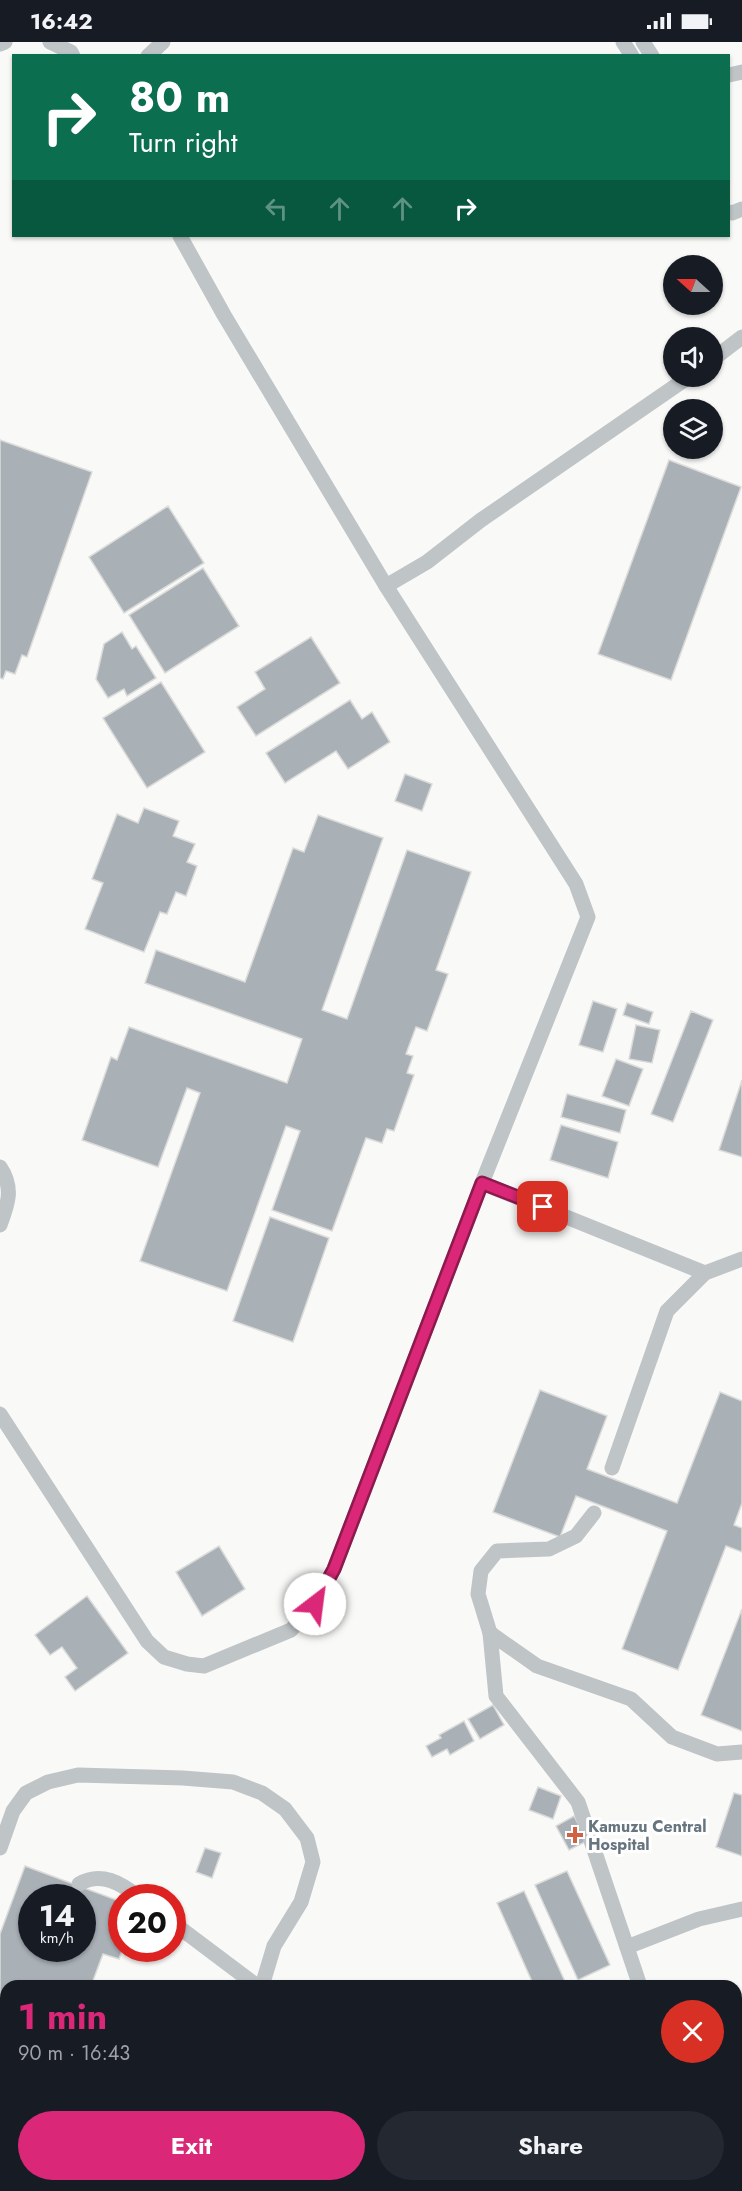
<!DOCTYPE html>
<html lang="en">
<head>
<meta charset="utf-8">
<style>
  body { margin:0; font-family:Jost,sans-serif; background:#242831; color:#f1f3f6; height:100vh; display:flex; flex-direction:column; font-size:22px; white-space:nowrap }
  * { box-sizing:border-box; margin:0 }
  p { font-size:20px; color:#9ea1a6 }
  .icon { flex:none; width:33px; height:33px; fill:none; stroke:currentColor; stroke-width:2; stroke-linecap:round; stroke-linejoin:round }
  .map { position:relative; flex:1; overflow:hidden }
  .side { position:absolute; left:0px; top:1938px; width:742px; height:212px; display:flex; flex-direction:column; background:#171b24; border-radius:18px 18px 0 0; box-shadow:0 2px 4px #0004 }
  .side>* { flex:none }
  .banner { position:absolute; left:12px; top:12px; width:718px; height:183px; border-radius:0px; box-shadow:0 2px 4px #0004; background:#0b6e4f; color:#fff; overflow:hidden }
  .needle { width:39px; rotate:291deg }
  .fabs { position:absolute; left:663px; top:213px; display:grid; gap:12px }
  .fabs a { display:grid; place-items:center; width:60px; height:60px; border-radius:50%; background:#171b24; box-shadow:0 2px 4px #0004; font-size:30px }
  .speed { position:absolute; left:18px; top:1842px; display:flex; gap:12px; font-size:30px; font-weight:700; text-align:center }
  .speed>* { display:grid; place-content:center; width:78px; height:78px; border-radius:50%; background:#171b24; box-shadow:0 2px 4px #0004; line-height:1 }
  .speed small { font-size:15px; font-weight:400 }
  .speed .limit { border:9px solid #d22; background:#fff; color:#111 }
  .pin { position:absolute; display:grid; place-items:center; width:51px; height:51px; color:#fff; margin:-26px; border-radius:12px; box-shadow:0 3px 9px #0006 }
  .me { position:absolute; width:66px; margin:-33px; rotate:30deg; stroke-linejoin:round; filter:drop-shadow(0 0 4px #0008) }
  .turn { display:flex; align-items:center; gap:21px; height:126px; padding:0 18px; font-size:27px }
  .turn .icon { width:78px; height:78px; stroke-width:2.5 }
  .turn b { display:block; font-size:42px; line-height:51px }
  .lanes { display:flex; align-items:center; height:57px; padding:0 18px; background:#0003; justify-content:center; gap:30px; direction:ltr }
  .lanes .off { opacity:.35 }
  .round { display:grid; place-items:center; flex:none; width:63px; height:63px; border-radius:32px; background:#242831 }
  .overview { display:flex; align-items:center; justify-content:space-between; height:102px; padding:0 18px }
  h1 { font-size:36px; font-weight:700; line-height:45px; color:#db2777 }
  .cta { display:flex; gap:12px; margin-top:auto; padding:12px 18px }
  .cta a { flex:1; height:69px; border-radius:36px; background:#db2777; color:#fff; font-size:24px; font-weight:700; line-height:69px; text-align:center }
  .cta a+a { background:#242831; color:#f1f3f6 }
  .status { display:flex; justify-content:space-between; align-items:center; height:42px; padding:0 30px; background:#171b24; direction:ltr }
  .status svg { height:16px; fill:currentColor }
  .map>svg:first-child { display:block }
</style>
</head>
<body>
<div class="status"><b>16:42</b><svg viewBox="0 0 49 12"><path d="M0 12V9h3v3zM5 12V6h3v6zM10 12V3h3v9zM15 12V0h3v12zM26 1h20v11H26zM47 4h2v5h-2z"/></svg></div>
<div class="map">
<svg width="742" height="2149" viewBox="0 0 742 2149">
  <rect width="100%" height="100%" fill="#f9f9f8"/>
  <!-- building -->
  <g fill="#a9b0b6" stroke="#dbdbda" stroke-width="1.5" fill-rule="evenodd">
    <polygon points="0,398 92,430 27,615 22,613 15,632 6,629 3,637 0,636"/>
    <polygon points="669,418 741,445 671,638 598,612"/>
    <polygon points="168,464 204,521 124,571 89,515"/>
    <polygon points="203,526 239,584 165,631 129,573"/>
    <polygon points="122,590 132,607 136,604 156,636 127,654 124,647 108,656 96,637 104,602"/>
    <polygon points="311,595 340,641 256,694 237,665 265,647 255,630"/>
    <polygon points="161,640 205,710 147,746 103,676"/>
    <polygon points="350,658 362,677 372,670 390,700 348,727 336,709 285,741 266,711"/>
    <polygon points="405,732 432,742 422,769 395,759"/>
    <polygon points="144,766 179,779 173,794 195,802 187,820 197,824 186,854 176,850 167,872 160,870 144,910 85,887 103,841 92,837 117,772 138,781"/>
    <polygon points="318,773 383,796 322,968 347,977 407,808 471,830 436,928 448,932 427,989 416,985 406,1012 413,1014 407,1031 414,1033 394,1089 387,1087 382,1101 366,1096 332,1189 272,1168 300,1089 286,1084 227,1249 140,1219 200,1051 187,1046 158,1125 82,1098 111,1015 117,1018 129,985 287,1041 302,997 145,941 156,908 245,940 293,806 304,810"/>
    <polygon points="593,959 617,967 603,1010 579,1003"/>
    <polygon points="627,961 653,970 649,982 623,973"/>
    <polygon points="691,969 713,978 673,1080 651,1072"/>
    <polygon points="636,983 660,988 652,1021 629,1017"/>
    <polygon points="616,1017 643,1027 629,1064 602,1054"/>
    <polygon points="742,1038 742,1115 719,1108"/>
    <polygon points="567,1052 626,1068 620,1091 561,1075"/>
    <polygon points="561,1083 618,1100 608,1136 550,1118"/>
    <polygon points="270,1175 329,1196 293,1300 233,1279"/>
    <polygon points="540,1348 607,1374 587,1427 677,1461 720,1350 742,1359 742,1461 734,1483 742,1486 742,1510 726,1504 678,1628 622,1607 667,1489 576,1454 560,1495 493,1470"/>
    <polygon points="219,1504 245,1547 202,1574 176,1530"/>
    <polygon points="87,1554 128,1611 75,1649 65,1635 77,1626 62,1605 50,1613 35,1593"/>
    <polygon points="742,1567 742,1689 701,1673"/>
    <polygon points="493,1663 504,1683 480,1697 468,1677"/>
    <polygon points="464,1679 474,1699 450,1713 447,1707 432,1715 426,1704 441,1696 439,1693"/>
    <polygon points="538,1745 561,1754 553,1777 529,1768"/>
    <polygon points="734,1751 742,1753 742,1814 716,1805"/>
    <polygon points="574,1774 587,1799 569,1808 556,1784"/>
    <polygon points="205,1806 221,1811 212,1836 196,1830"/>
    <path d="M 25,1824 L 122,1860 L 123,1906 L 119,1917 L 103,1912 L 91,1944 L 6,1944 L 6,2144 L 16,2144 L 14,2149 L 0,2149 L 0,1892 ZM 32,1856 L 82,1856 L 82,1906 L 32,1906 Z"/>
    <polygon points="567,1829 610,1923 578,1938 535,1843"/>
    <polygon points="524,1849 567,1944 534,1944 497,1861"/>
    <polygon points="740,1970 742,1971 742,2032 736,2047 736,1980"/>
    <polygon points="96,2144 140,2144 138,2149 94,2149"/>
  </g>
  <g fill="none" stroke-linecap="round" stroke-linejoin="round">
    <!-- lane -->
    <g stroke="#bfc4c7" stroke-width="15">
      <polyline points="50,0 71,10 73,14"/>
      <polyline points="623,0 632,14"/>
      <polyline points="643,0 652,14"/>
      <polyline points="0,2 5,0"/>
      <polyline points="148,14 163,0"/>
      <polyline points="729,33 742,30"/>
      <polyline points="729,170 732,171 742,167"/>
      <polyline points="180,194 224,273 386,544 427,520 481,478 690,334"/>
      <polyline points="712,318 742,295"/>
      <path d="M 0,1125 C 14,1146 8,1162 0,1183"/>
      <polyline points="482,1141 705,1231"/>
      <polyline points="0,1372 147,1599 164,1615 187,1622 204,1624 291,1588 315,1562 334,1527 482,1141 588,875 576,842 386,544"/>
      <polyline points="612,1426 667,1269 705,1231 742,1217"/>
      <polyline points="594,1471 576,1494 549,1507 497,1509 481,1529 478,1552 490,1591 496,1654 578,1760 640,1944"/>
      <polyline points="490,1591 537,1624 631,1657 672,1695 717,1712 742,1710"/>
      <polyline points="0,1806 13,1769 26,1751 48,1740 78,1733 183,1736 233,1740 262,1751 285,1767 307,1796 313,1820 301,1860 274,1904 262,1944"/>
      <path d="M 79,1842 C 101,1829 121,1841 140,1856"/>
      <polyline points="172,1880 257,1944"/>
      <polyline points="627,1905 699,1877 742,1867"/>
      <polyline points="742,2087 740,2100 742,2108"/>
      <polyline points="631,2149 632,2144"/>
    </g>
    <!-- street -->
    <polyline stroke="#bfc4c7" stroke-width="30" points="212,2149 214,2144"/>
  </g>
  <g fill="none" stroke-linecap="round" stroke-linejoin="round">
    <defs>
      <polyline id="route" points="315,1562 334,1527 482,1141 543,1165"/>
    </defs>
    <!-- route casing -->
    <use href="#route" stroke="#8e194d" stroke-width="15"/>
    <!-- route -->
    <use href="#route" stroke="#db2777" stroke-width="10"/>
  </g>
  <!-- markers -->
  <path fill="#d06142" stroke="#fff" stroke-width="2" d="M572 1784h6v6h6v6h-6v6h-6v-6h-6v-6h6z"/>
  <g text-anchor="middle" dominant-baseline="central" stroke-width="6" stroke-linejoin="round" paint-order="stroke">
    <!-- poi labels -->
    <g font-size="16" font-weight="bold" fill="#67757f" stroke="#fff" text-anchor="start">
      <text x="588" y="1784">Kamuzu Central<tspan x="588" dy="18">Hospital</tspan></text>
    </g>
  </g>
</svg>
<div class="fabs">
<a><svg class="needle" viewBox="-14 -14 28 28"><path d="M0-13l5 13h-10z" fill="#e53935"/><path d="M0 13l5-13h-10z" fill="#9ea1a6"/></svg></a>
<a><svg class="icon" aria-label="sound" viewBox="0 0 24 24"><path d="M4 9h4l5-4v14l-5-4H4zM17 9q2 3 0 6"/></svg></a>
<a><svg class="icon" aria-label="layers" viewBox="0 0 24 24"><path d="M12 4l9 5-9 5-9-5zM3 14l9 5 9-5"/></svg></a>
</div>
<div class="speed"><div>14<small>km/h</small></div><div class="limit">20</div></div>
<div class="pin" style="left:543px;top:1165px;background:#d93025"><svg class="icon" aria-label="arrive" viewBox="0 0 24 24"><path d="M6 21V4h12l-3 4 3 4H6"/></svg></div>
<svg class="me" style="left:315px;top:1562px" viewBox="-20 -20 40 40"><circle r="19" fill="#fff"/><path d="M0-13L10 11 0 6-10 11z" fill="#db2777"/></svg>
<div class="banner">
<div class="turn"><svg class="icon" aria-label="right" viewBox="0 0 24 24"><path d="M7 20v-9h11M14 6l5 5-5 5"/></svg><div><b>80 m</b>Turn right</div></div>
<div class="lanes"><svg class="icon off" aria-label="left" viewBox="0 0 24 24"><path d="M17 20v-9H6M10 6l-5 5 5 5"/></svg><svg class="icon off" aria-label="ahead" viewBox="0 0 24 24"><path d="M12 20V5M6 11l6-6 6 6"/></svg><svg class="icon off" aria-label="ahead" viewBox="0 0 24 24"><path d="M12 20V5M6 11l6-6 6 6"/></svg><svg class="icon" aria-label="right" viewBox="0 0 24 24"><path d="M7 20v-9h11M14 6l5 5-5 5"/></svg></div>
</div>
<section class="side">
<div class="overview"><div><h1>1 min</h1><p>90 m · 16:43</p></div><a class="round" style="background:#d93025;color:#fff"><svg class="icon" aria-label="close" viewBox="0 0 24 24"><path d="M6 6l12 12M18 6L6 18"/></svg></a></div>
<div class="cta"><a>Exit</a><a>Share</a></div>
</section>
</div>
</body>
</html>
